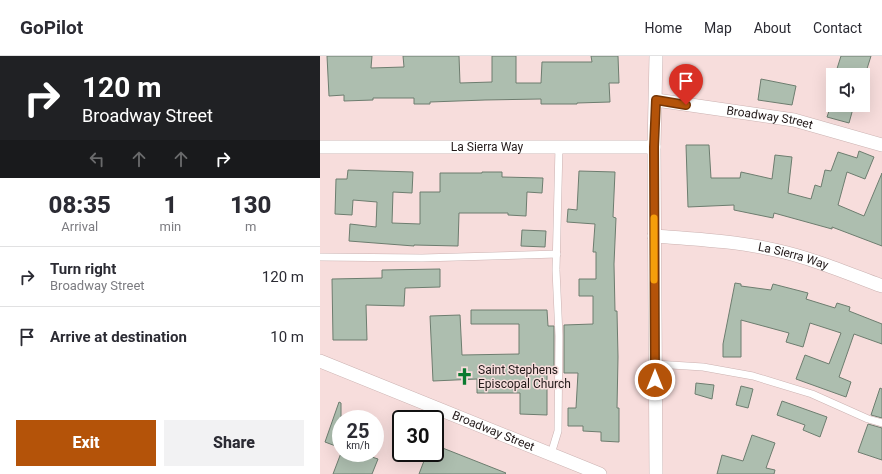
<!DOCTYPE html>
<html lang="en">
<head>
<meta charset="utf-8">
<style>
  body { margin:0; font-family:Roboto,sans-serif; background:#f2f2f3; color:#2b2b33; height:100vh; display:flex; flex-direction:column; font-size:15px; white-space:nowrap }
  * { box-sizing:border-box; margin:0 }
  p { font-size:13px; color:#7c7c81 }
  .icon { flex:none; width:22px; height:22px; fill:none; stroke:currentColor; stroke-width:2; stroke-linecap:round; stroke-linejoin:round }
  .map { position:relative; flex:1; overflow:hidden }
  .sheet { display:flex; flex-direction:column; background:#fff; width:320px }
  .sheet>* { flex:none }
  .guide { background:#202124; color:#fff; overflow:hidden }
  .controls { position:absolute; left:506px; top:12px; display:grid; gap:8px }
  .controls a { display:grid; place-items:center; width:44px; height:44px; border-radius:0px; background:#fff; box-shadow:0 4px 16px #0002; font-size:20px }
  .speed { position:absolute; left:12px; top:354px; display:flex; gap:8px; font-size:20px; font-weight:700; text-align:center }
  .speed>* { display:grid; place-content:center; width:52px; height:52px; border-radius:50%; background:#fff; box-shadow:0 4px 16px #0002; line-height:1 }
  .speed small { font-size:10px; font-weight:400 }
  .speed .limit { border:2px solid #111; border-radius:6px; background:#fff; color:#111 }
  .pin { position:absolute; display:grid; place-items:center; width:34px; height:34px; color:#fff; margin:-41px -17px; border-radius:50% 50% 50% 0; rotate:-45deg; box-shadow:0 0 4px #0007 }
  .pin .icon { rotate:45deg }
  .me { position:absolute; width:44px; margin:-22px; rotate:0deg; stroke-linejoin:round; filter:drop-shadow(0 0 3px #0008) }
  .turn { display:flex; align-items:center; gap:14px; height:84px; padding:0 16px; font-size:18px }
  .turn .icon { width:52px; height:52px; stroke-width:2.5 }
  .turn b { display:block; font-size:28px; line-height:34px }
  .lanes { display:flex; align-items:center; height:38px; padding:0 16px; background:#0003; justify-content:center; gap:20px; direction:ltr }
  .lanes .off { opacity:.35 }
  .eta { display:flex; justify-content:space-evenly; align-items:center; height:68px; text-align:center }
  .eta b { font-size:24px; font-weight:800; line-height:28px }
  .primary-button { display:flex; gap:8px; margin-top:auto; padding:8px 16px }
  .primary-button a { flex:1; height:46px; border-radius:0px; background:#b45309; color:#fff; font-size:16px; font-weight:800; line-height:46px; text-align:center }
  .primary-button a+a { background:#f2f2f3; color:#2b2b33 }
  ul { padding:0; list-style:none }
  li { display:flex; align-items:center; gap:12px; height:60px; padding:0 16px; border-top:1px solid #e1e1e2 }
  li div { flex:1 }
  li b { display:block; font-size:15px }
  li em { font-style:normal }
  header { display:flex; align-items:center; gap:24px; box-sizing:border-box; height:56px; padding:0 20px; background:#fff; border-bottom:1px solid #e1e1e2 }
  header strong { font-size:19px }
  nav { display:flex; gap:22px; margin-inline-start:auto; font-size:14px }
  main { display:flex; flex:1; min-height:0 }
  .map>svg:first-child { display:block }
</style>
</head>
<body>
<header>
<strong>GoPilot</strong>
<nav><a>Home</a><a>Map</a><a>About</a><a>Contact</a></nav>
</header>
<main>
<section class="sheet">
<div class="guide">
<div class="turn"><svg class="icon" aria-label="right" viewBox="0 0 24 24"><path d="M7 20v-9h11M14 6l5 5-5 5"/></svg><div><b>120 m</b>Broadway Street</div></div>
<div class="lanes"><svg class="icon off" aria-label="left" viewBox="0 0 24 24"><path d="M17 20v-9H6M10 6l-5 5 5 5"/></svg><svg class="icon off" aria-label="ahead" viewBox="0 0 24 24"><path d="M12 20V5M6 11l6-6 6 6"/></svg><svg class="icon off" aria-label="ahead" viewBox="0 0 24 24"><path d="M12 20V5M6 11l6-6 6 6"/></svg><svg class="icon" aria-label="right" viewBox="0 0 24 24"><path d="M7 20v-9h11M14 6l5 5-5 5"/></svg></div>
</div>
<div class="eta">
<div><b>08:35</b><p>Arrival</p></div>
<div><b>1</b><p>min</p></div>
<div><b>130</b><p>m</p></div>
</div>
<ul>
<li><svg class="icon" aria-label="right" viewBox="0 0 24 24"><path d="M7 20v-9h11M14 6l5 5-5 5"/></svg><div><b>Turn right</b><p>Broadway Street</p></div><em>120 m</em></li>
<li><svg class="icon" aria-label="arrive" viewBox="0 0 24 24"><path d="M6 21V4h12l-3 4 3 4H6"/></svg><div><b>Arrive at destination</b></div><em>10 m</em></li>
</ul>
<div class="primary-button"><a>Exit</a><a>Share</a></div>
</section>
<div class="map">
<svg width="562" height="418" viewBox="0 0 562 418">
  <rect width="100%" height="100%" fill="#f7dddc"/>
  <!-- building -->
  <g fill="#adbeaf" stroke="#6d7d6f">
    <polygon points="7,0 52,0 51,12 84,11 83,0 139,0 140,27 172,26 172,0 196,0 196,27 221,27 222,6 272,6 271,0 298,0 299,27 289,27 290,46 257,47 257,48 221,48 221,43 165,44 110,46 110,48 94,48 94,42 53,42 53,44 24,45 24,39 9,40"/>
    <polygon points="521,0 551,0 545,19 515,19"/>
    <polygon points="441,23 476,30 472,49 438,44"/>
    <polygon points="511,49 534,49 529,67 507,61"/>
    <polygon points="366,89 389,89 391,122 420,122 421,116 452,123 455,99 472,101 468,137 491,143 495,129 501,131 505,114 511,115 518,96 537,102 539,95 554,101 545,123 527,116 518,149 544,160 562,117 562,190 512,171 512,173 454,157 453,162 414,154 414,149 368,151"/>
    <polygon points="28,114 93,116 92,137 73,136 72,167 100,168 100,136 120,136 120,117 162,117 162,116 182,116 182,121 223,122 222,137 207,136 206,160 188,159 188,157 139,157 138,190 94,189 94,190 29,185 30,168 56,171 57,146 33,144 32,159 15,158 16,123 27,123"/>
    <polygon points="259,115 295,116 293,161 296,162 294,208 295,255 297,255 298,301 297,352 299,352 299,386 281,385 281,376 263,375 263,370 248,370 248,352 256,352 258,317 244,317 244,269 273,268 273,240 259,240 259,223 276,223 276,196 273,196 275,168 247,166 248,153 257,154"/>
    <polygon points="202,174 226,175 225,191 201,190"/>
    <polygon points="120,213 120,231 85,232 84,250 46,249 47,284 13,284 12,223 62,222 62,214"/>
    <polygon points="415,227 421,228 421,230 451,234 453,228 488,237 486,243 515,252 517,247 530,251 529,255 562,268 562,288 534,278 519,321 531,326 526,341 476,323 485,299 509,308 521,277 490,267 483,291 466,286 469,277 421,264 421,301 403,301 403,288"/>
    <polygon points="151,254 227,254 228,270 234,270 234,316 227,316 227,359 200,358 200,337 157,337 157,323 113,325 110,260 140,259 142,299 199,298 199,268 151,268"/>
    <polygon points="376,327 394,329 392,343 375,338"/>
    <polygon points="421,330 433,333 428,352 416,349"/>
    <polygon points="560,332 562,333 562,362 551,359"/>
    <polygon points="462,345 507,361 500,381 483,374 485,369 457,359"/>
    <polygon points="19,346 21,347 21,392 5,386"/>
    <polygon points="548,368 562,372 562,404 538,396"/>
    <polygon points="432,379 455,387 446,412 455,414 454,418 397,418 402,399 423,405"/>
    <polygon points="115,389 186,417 185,418 99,418 107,397 115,397"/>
    <polygon points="21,397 50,397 49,400 58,403 52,418 13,418"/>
  </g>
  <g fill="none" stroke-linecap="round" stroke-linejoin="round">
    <defs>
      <g id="lane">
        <polyline points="0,201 102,202 237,198"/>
        <polyline points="335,308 383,311 433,320 492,338 548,363 562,367"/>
        <polyline points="231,398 238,375 239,280 236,214 239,91"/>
      </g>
      <g id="street">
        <path id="s1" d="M 336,44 L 474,64 L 562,89"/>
        <path id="s2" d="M 0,91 L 334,91"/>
        <path id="s3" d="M 334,180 C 374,183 416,185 455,194 C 492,202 527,217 562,230"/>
        <path id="s4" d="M 0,305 L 280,418"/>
        <polyline points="336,418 334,91 336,0"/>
      </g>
    </defs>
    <!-- lane casing -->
    <use href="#lane" stroke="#cbb2b1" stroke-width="8"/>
    <!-- street casing -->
    <use href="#street" stroke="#cbb2b1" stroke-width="14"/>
    <!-- lane -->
    <use href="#lane" stroke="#fff" stroke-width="7"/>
    <!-- street -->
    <use href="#street" stroke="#fff" stroke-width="13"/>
  </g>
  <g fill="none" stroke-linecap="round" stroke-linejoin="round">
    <defs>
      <polyline id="route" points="335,324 334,91 336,44 366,49"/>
    </defs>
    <!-- route casing -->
    <use href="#route" stroke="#753606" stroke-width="10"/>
    <!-- route -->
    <use href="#route" stroke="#b45309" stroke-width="7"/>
    <!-- slow -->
    <polyline stroke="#f59e0b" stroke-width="7" points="334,162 334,224"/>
  </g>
  <!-- icons -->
  <defs>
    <symbol id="church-bare" viewBox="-9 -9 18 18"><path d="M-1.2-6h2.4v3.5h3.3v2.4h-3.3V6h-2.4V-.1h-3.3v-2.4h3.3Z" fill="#0b7a2f" stroke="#f7dddc" stroke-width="2.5" paint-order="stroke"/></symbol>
  </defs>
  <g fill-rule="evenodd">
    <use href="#church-bare" x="132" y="308" width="25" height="25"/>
  </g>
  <g text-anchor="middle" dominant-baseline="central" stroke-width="3" stroke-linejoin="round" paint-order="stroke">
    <!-- street labels -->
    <g font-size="12" fill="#221919" stroke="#f7dddc">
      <text stroke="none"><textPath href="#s1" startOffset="115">Broadway Street</textPath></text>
      <text stroke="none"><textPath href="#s2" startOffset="167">La Sierra Way</textPath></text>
      <text stroke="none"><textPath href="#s3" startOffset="141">La Sierra Way</textPath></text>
      <text stroke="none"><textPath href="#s4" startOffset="187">Broadway Street</textPath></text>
    </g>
    <!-- poi labels -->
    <g font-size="12" fill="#221919" stroke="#f7dddc" text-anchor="start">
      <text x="158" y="314">Saint Stephens<tspan x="158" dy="14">Episcopal Church</tspan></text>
    </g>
  </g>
</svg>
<div class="controls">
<a><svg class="icon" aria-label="sound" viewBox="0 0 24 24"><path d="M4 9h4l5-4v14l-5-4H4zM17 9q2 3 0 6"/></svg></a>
</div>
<div class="speed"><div>25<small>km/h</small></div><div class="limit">30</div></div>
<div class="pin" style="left:366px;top:49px;background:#d93025"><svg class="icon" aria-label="arrive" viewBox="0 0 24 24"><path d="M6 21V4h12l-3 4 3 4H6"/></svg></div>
<svg class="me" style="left:335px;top:324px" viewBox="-20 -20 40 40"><circle r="17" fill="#b45309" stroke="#fff" stroke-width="3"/><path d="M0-11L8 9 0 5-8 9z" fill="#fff"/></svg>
</div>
</main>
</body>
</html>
